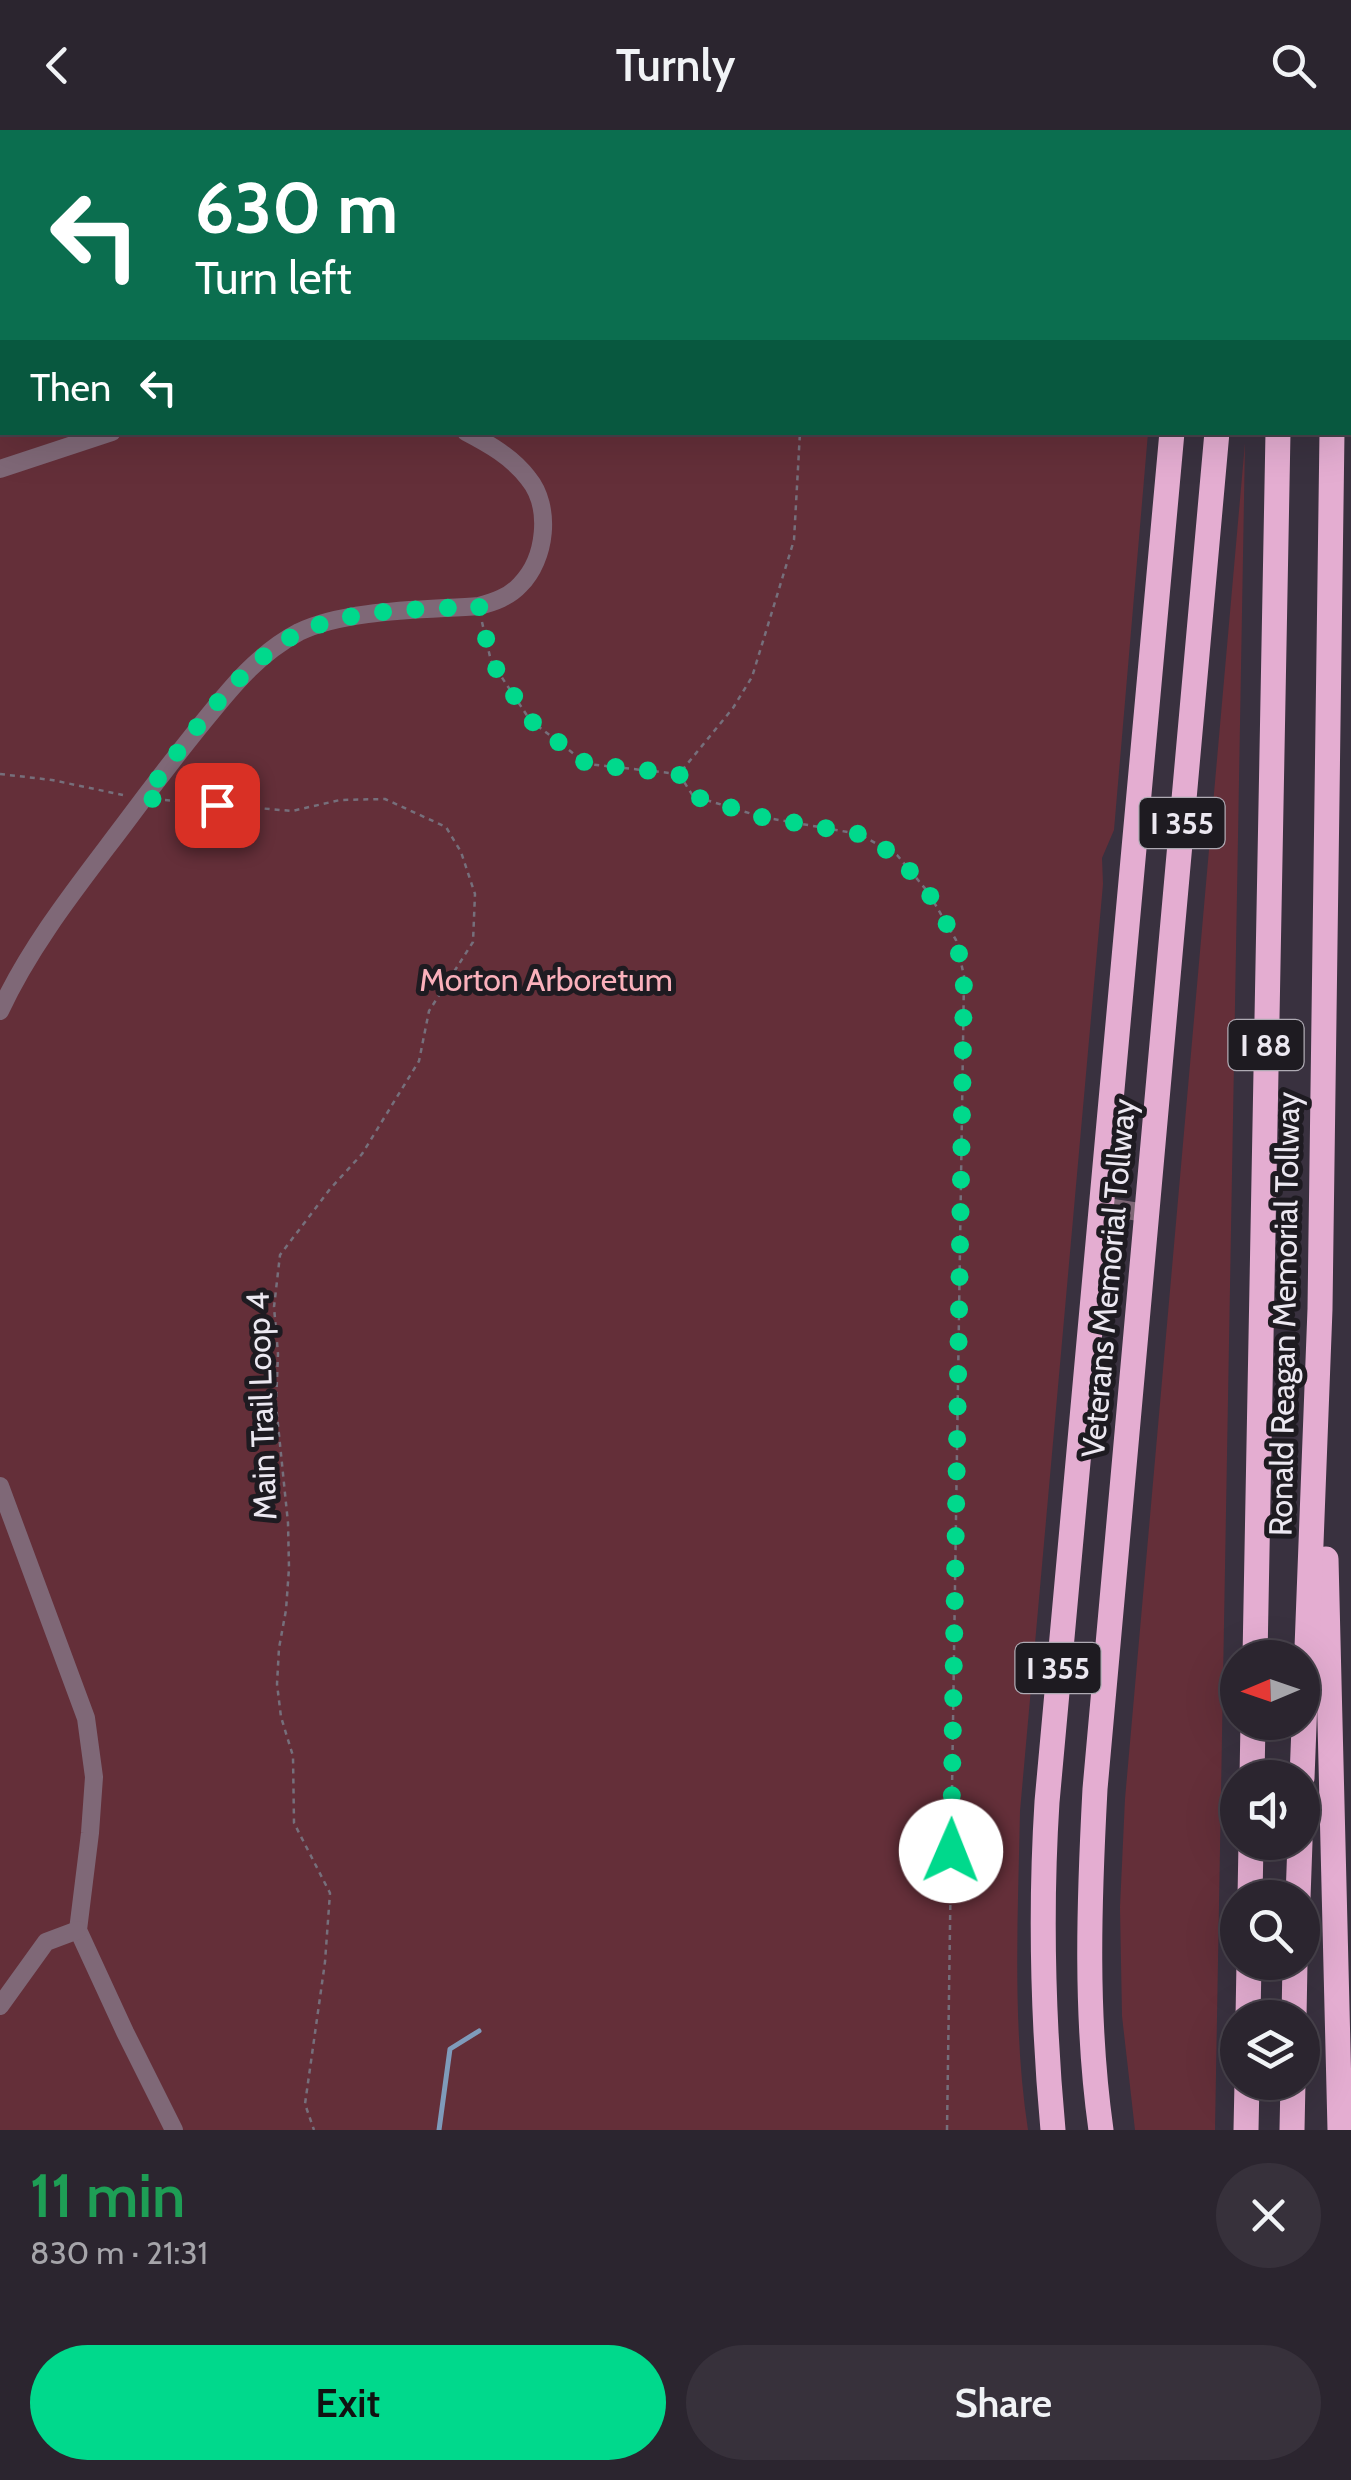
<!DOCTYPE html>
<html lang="en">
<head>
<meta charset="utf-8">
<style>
  body { margin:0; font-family:Cabin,sans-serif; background:#37313b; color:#f1f3f6; height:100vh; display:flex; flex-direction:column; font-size:38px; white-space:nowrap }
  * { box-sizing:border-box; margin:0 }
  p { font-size:32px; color:#a6a5aa }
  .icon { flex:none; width:55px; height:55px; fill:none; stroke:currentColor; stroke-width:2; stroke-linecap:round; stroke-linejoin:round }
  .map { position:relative; height:2000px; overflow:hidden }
  .details { display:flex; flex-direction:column; background:#2b252f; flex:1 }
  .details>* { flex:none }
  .hud { position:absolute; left:0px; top:0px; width:1352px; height:305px; box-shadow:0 10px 40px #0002,0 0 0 2px #47424b; background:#0b6e4f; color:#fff; overflow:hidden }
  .needle { width:65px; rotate:268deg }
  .buttons { position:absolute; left:1220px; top:1510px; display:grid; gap:20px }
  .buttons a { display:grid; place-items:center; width:100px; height:100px; border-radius:50%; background:#2b252f; box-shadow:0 10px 40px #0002,0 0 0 2px #47424b; font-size:50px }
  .pin { position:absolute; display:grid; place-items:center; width:85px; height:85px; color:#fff; margin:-42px; border-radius:20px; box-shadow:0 5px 15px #0006 }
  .me { position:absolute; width:110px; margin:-55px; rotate:1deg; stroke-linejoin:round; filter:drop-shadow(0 0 8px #0008) }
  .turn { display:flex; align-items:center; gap:35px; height:210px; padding:0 30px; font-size:45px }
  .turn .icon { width:130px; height:130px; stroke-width:2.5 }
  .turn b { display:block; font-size:70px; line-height:85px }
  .then { display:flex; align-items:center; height:95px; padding:0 30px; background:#0003; gap:20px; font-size:38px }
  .round { display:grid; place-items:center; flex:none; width:105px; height:105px; border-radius:52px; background:#37313b }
  .summary { display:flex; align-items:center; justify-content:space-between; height:170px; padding:0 30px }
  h1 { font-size:60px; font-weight:600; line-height:75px; color:#1e9e55 }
  .action { display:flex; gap:20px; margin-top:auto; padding:20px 30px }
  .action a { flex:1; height:115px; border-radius:60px; background:#00d98c; color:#111; font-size:40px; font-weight:600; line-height:115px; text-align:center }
  .action a+a { background:#37313b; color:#f1f3f6 }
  header { display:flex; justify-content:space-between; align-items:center; height:130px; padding:0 30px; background:#2b252f; font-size:45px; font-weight:600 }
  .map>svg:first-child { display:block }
</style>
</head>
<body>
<header><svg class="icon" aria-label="back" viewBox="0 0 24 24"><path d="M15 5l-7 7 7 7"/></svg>Turnly<svg class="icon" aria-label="search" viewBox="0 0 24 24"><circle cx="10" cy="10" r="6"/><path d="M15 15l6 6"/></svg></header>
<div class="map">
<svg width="1351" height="2000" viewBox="0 0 1351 2000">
  <rect width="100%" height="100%" fill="#39313f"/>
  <!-- green -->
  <g fill="#642f39">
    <polygon points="878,0 1142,0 1143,2 878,2"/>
    <path d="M 2,96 L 2,302 L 1148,303 L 1114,700 L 1102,728 L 1103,754 L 1020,1681 C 1018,1787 1012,1895 1028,2000 L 0,2000 L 0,97 Z"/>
    <polygon points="1245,313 1215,2000 1135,2000 1122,1886 1120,1777 1125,1669"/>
  </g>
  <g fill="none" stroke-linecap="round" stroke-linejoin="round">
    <!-- stream -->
    <polyline stroke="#7f9bbb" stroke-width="5" points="439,2000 450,1919 479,1901"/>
    <!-- path -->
    <g stroke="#766f7b" stroke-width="2.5" stroke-dasharray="5 5" stroke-linecap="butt">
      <polyline points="874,0 874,2"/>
      <polyline points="482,492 491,531 530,590 587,634 679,644 733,578 752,547 794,410 800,302"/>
      <polyline points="0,644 52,650 123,665"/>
      <polyline points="679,644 693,666 762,687 859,704 897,725 928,762 956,810 964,846 947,2000"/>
      <polyline points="165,670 292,681 340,670 385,669 446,697 461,722 475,764 473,812 429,881 419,931 362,1024 330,1059 280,1125 274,1177 278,1224 276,1275 288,1393 289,1438 286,1480 279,1518 277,1554 281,1587 293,1626 294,1693 330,1763 325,1832 305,1974 314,2000"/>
    </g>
    <!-- minor -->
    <g stroke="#7f6877" stroke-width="18">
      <polyline points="0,339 112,302"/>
      <path d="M 0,881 C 32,812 81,752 126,692 C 149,661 172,631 196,601 C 226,564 255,525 299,502 C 346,479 426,480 479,476 C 494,472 509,467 520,455 C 546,429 552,377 528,348 C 512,327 489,314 466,302"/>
      <polyline points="1100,1076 1146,1083"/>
      <polyline points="0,1356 86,1588 94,1647 90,1703 78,1800 125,1902 174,2000"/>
      <polyline points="0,1876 46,1812 78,1800"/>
    </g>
    <!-- highway -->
    <g stroke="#e4add1" stroke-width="25">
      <polyline points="1172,0 1172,2"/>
      <polyline points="1223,0 1223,2"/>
      <polyline points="1269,0 1269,2"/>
      <polyline points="1321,0 1321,2"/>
      <polyline points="1326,1429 1340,2000"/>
      <polyline points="1255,1528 1278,302"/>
      <polyline points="1252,1648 1253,1592"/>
      <polyline points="1302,1648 1320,1179 1332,302"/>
      <polyline points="1250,1768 1251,1712"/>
      <polyline points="1298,1768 1300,1712"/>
      <polyline points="1248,1888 1249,1832"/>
      <polyline points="1294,1888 1295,1832"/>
      <path d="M 1053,2000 C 1043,1891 1040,1782 1047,1672 L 1172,302"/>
      <path d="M 1101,2000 C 1085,1887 1089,1772 1095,1659 L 1217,302"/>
      <polyline points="1246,2000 1247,1952"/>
      <polyline points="1292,2000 1293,1952"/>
    </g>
  </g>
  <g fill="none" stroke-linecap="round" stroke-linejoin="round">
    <!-- route -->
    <path stroke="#00d98c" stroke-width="18" stroke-dasharray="0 32.4" d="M 217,675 L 144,668 C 183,615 247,521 310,498 C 362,478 424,480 479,476 L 491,531 L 530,590 L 587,634 L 679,644 L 693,666 L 762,687 L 859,704 L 897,726 L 928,762 L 956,810 L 964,846 L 951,1721"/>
  </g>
  <g text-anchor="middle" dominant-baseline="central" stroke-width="10" stroke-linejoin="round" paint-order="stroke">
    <!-- shield labels -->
    <g fill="#1e1b21" stroke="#aeaab3" stroke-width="2.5">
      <rect x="1139.5" y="668" width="85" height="50" rx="8"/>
      <rect x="1228.5" y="890" width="75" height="50" rx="8"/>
      <rect x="1015.5" y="1513" width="85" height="50" rx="8"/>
    </g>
    <g font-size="30" font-weight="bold" fill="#ece8f1">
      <text x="1182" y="693">I 355</text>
      <text x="1266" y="915">I 88</text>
      <text x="1058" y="1538">I 355</text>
    </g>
    <!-- park labels -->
    <g font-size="32" fill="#fab0bb" stroke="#1e1b21">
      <text x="546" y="849">Morton Arboretum</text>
    </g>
    <!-- street labels -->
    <g font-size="32" fill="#ece8f1" stroke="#1e1b21">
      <text transform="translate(1108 1148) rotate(-85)">Veterans Memorial Tollway</text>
      <text transform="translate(1284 1184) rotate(-89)">Ronald Reagan Memorial Tollway</text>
      <text transform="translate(261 1276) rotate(-92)">Main Trail Loop 4</text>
    </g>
  </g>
</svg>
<div class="buttons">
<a><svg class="needle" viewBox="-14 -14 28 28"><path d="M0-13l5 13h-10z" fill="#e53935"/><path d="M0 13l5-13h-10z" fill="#a6a5aa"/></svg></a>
<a><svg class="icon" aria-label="sound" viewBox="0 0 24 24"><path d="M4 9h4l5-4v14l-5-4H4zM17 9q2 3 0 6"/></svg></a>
<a><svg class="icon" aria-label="search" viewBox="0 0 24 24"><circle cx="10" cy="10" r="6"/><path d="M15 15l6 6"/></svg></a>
<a><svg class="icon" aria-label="layers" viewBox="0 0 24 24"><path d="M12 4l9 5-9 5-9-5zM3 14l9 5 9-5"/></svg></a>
</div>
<div class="pin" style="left:217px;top:675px;background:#d93025"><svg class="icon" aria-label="arrive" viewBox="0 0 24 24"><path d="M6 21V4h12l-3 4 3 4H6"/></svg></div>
<svg class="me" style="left:951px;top:1721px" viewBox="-20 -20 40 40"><circle r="19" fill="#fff"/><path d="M0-13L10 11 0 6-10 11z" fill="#00d98c"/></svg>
<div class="hud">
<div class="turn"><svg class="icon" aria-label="left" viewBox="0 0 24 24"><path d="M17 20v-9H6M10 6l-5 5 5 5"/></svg><div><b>630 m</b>Turn left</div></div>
<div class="then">Then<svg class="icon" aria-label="left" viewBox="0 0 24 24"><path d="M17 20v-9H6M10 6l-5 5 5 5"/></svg></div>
</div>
</div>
<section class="details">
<div class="summary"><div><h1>11 min</h1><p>830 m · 21:31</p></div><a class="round"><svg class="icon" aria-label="close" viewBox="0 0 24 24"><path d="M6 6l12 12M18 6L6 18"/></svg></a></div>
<div class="action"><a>Exit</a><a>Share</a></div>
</section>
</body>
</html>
